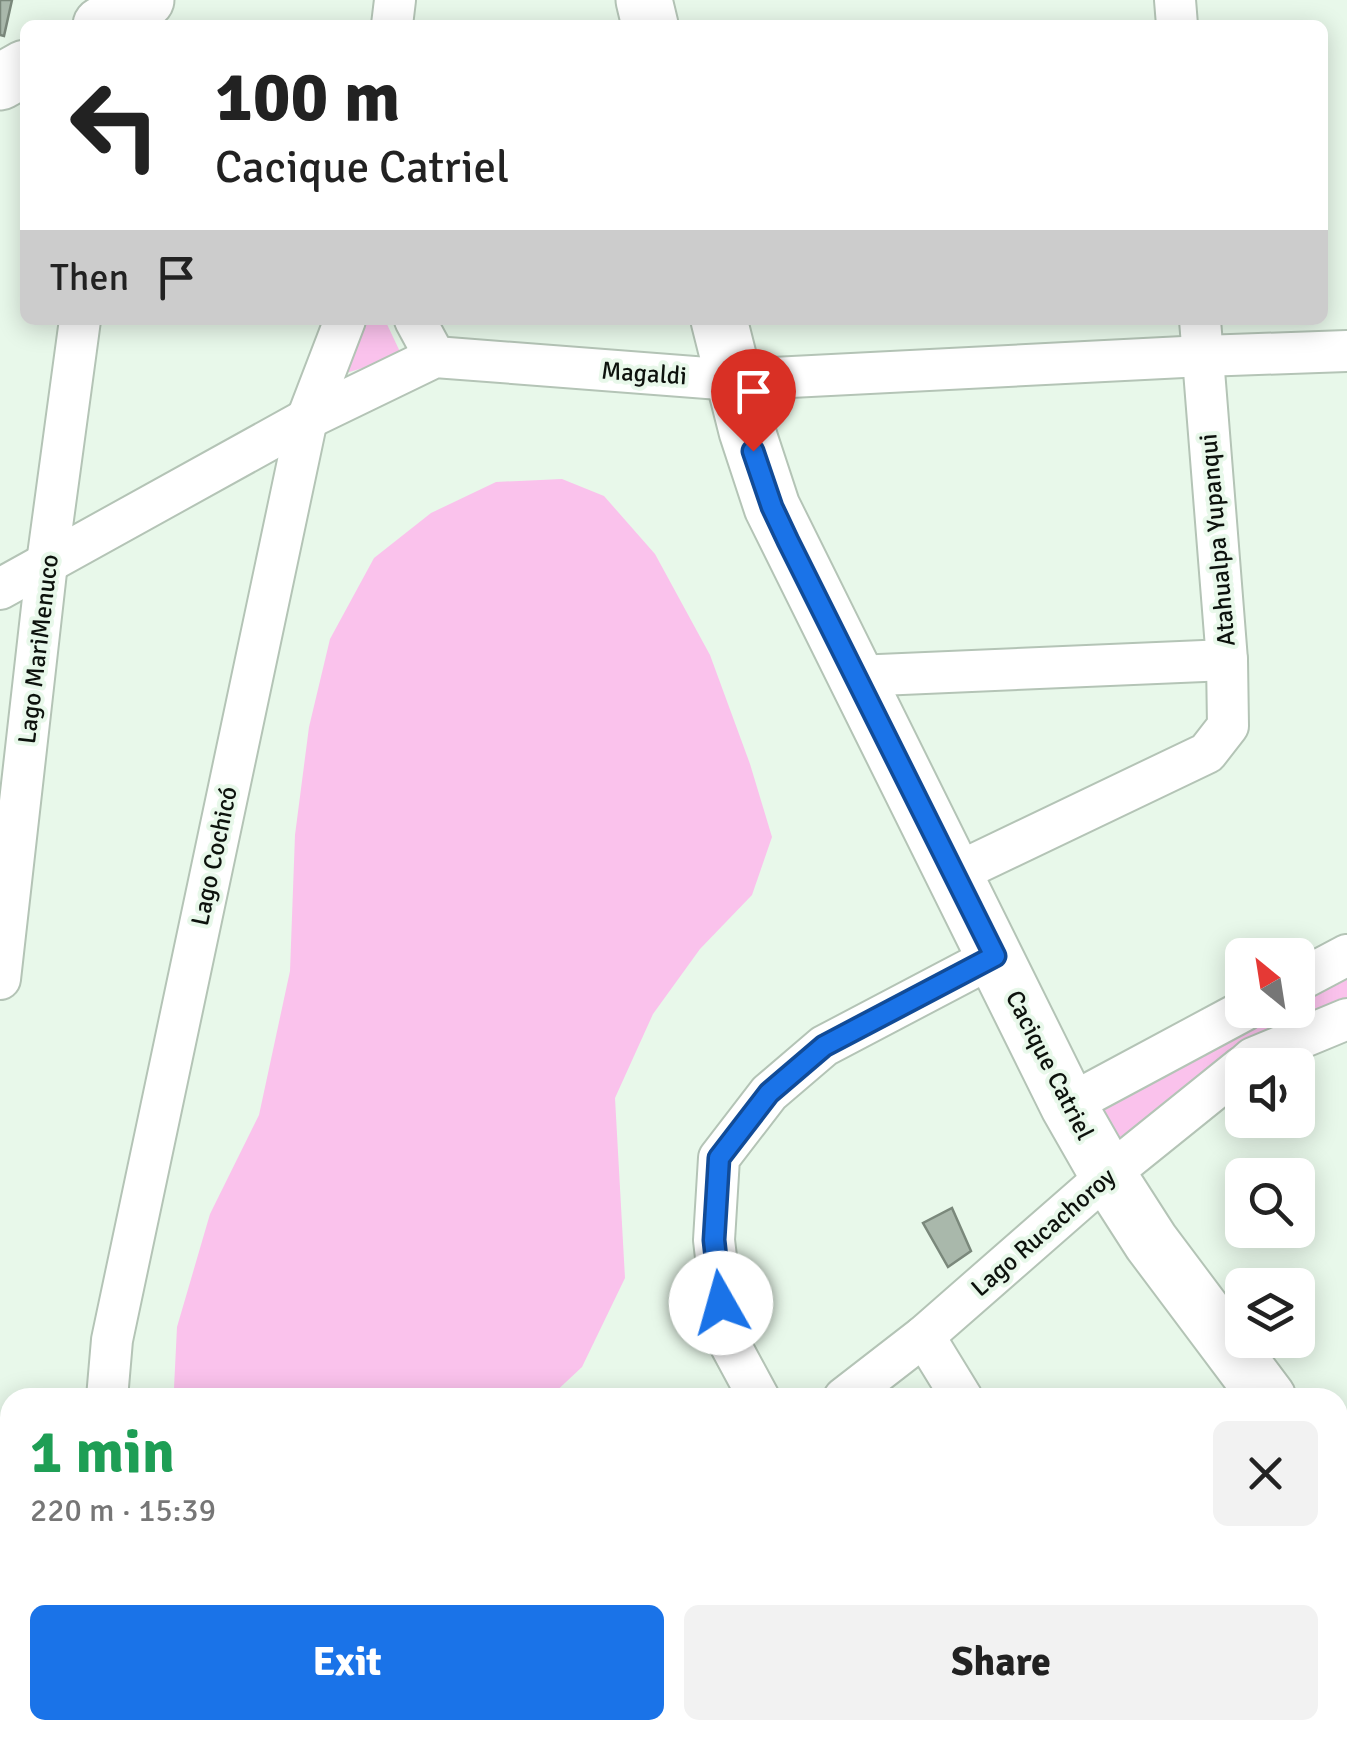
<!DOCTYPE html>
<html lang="en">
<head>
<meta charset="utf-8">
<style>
  body { margin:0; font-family:Signika,sans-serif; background:#f2f2f2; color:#222; height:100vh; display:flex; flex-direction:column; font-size:38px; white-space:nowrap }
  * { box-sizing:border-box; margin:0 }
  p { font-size:32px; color:#767676 }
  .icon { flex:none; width:55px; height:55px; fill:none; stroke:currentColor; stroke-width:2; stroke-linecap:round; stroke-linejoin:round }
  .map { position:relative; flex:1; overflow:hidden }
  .drawer { position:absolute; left:0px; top:1388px; width:1348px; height:352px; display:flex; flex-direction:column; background:#fff; border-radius:30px 30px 0 0; box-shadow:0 5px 25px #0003 }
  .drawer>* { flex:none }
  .top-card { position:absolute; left:20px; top:20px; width:1308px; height:305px; border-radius:15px; box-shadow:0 5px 25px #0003; background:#fff; color:#222; overflow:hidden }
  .needle { width:65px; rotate:330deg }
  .tools { position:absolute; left:1225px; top:938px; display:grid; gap:20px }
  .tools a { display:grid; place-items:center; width:90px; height:90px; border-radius:15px; background:#fff; box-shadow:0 5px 25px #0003; font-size:50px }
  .pin { position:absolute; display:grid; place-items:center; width:85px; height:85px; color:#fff; margin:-102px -42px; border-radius:50% 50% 50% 0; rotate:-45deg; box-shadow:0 0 10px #0007 }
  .pin .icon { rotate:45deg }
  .me { position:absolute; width:110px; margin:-55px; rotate:353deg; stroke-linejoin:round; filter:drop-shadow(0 0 8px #0008) }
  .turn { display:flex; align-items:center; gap:35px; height:210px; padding:0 30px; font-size:45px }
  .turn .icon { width:130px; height:130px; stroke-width:2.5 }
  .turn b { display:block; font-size:70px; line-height:85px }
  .then { display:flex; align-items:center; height:95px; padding:0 30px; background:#0003; gap:20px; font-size:38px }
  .round { display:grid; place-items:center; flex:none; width:105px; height:105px; border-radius:15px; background:#f2f2f2 }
  .head { display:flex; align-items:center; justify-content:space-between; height:170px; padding:0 30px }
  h1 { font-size:60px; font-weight:800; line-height:75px; color:#1e9e55 }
  .cta { display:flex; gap:20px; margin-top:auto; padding:20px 30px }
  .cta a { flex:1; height:115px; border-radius:15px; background:#1a73e8; color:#fff; font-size:40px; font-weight:800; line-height:115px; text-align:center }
  .cta a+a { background:#f2f2f2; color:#222 }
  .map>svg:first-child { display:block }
</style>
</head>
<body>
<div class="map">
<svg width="1347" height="1739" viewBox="0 0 1347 1739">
  <rect width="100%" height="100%" fill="#e8f8ea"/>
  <!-- green -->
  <g fill="#fac2ec">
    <polygon points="363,320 385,320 402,356 343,374"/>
    <polygon points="562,479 604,496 655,554 710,655 750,764 772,837 752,895 700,949 653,1014 615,1098 625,1278 582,1367 550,1397 176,1397 174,1388 177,1327 210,1214 259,1115 290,971 295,835 309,727 330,639 374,558 431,513 496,482"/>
    <polygon points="1347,978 1347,1006 1118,1150 1097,1109 1286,1010 1298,1010 1298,1004"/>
  </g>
  <!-- building -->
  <g fill="#a9b8ab" stroke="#7a887b" stroke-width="2.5">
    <polygon points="0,0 12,0 4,36 0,35"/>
    <polygon points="952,1208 971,1251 948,1267 923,1223"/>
  </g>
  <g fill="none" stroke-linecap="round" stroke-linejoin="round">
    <defs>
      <g id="street">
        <polyline points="1175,0 1177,25"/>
        <polyline points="392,25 395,0"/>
        <polyline points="415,320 435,357"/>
        <polyline points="0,589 307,419 435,357 733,380 1203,356 1347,351"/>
        <polyline points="856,676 1227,660"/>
        <polyline points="954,874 1207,753 1228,726 1227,660 1200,320"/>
        <polyline points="0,979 47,563 80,320"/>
        <polyline points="1298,981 1347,955"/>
        <polyline points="1245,1065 1253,1058 1347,1019"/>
        <polyline points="1068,1105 1245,1010"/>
        <polyline points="924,1336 962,1398"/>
        <polyline points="107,1398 112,1340 307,419 345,320"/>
        <polyline points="759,1398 725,1335 714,1240 719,1158 769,1093 824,1046 995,956"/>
        <polyline points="844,1398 924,1336 1108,1175 1242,1067"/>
        <polyline points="0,1617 10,1616"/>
        <polyline points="564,1730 570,1739"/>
        <polyline points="824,1730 829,1739"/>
        <polyline points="1166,1730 1172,1739"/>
        <polyline points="333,1739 341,1730"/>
      </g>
      <g id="secondary">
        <polyline points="644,0 650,25"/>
        <polyline points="101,25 146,0"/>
        <polyline points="0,82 25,68"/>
        <polyline points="719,320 747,431 772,507 1068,1105 1108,1175 1151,1242 1268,1398"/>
        <polyline points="1338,1489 1347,1501"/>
      </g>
    </defs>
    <!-- street casing -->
    <use href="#street" stroke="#b4c4b6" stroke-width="44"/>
    <!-- secondary casing -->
    <use href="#secondary" stroke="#b4c4b6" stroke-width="59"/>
    <!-- street -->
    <use href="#street" stroke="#fff" stroke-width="40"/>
    <!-- secondary -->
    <use href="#secondary" stroke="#fff" stroke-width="55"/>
  </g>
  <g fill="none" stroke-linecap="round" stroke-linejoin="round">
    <defs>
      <polyline id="route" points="721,1303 714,1240 719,1158 769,1093 824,1046 995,956 788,541 772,507 753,451"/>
    </defs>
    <!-- route casing -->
    <use href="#route" stroke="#114b97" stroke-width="25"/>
    <!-- route -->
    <use href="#route" stroke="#1a73e8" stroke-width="18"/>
  </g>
  <g text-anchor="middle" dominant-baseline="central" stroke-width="8" stroke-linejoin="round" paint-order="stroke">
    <!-- street labels -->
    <g font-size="25" fill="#0d120d" stroke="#e8f8ea">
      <text transform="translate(644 373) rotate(4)">Magaldi</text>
      <text transform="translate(1217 540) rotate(-95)">Atahualpa Yupanqui</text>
      <text transform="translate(38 649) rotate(-83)">Lago MariMenuco</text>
      <text transform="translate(214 856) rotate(-78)">Lago Cochicó</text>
      <text transform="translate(1050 1065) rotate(63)">Cacique Catriel</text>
      <text transform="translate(1043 1232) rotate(-41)">Lago Rucachoroy</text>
    </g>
  </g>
</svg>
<div class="tools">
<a><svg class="needle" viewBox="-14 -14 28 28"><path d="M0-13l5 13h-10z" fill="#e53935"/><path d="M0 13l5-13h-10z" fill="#767676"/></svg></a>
<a><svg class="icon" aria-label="sound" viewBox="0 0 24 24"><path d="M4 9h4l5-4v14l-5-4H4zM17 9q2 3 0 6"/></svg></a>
<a><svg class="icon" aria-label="search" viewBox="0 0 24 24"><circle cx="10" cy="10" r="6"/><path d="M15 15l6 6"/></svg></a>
<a><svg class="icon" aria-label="layers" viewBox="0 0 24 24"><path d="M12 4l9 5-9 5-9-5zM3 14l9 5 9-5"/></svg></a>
</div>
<div class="pin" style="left:753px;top:451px;background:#d93025"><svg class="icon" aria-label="arrive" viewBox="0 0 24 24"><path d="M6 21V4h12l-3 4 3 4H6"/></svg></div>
<svg class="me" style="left:721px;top:1303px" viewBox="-20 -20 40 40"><circle r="19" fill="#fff"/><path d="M0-13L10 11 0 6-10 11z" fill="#1a73e8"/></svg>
<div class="top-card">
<div class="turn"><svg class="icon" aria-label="left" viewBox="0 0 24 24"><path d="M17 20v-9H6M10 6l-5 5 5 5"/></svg><div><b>100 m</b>Cacique Catriel</div></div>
<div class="then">Then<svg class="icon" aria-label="arrive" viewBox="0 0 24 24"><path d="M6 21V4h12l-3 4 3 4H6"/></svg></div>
</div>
<section class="drawer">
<div class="head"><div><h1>1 min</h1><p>220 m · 15:39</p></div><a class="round"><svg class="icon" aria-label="close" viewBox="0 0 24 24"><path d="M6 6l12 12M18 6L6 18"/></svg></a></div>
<div class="cta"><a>Exit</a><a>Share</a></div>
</section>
</div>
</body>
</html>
